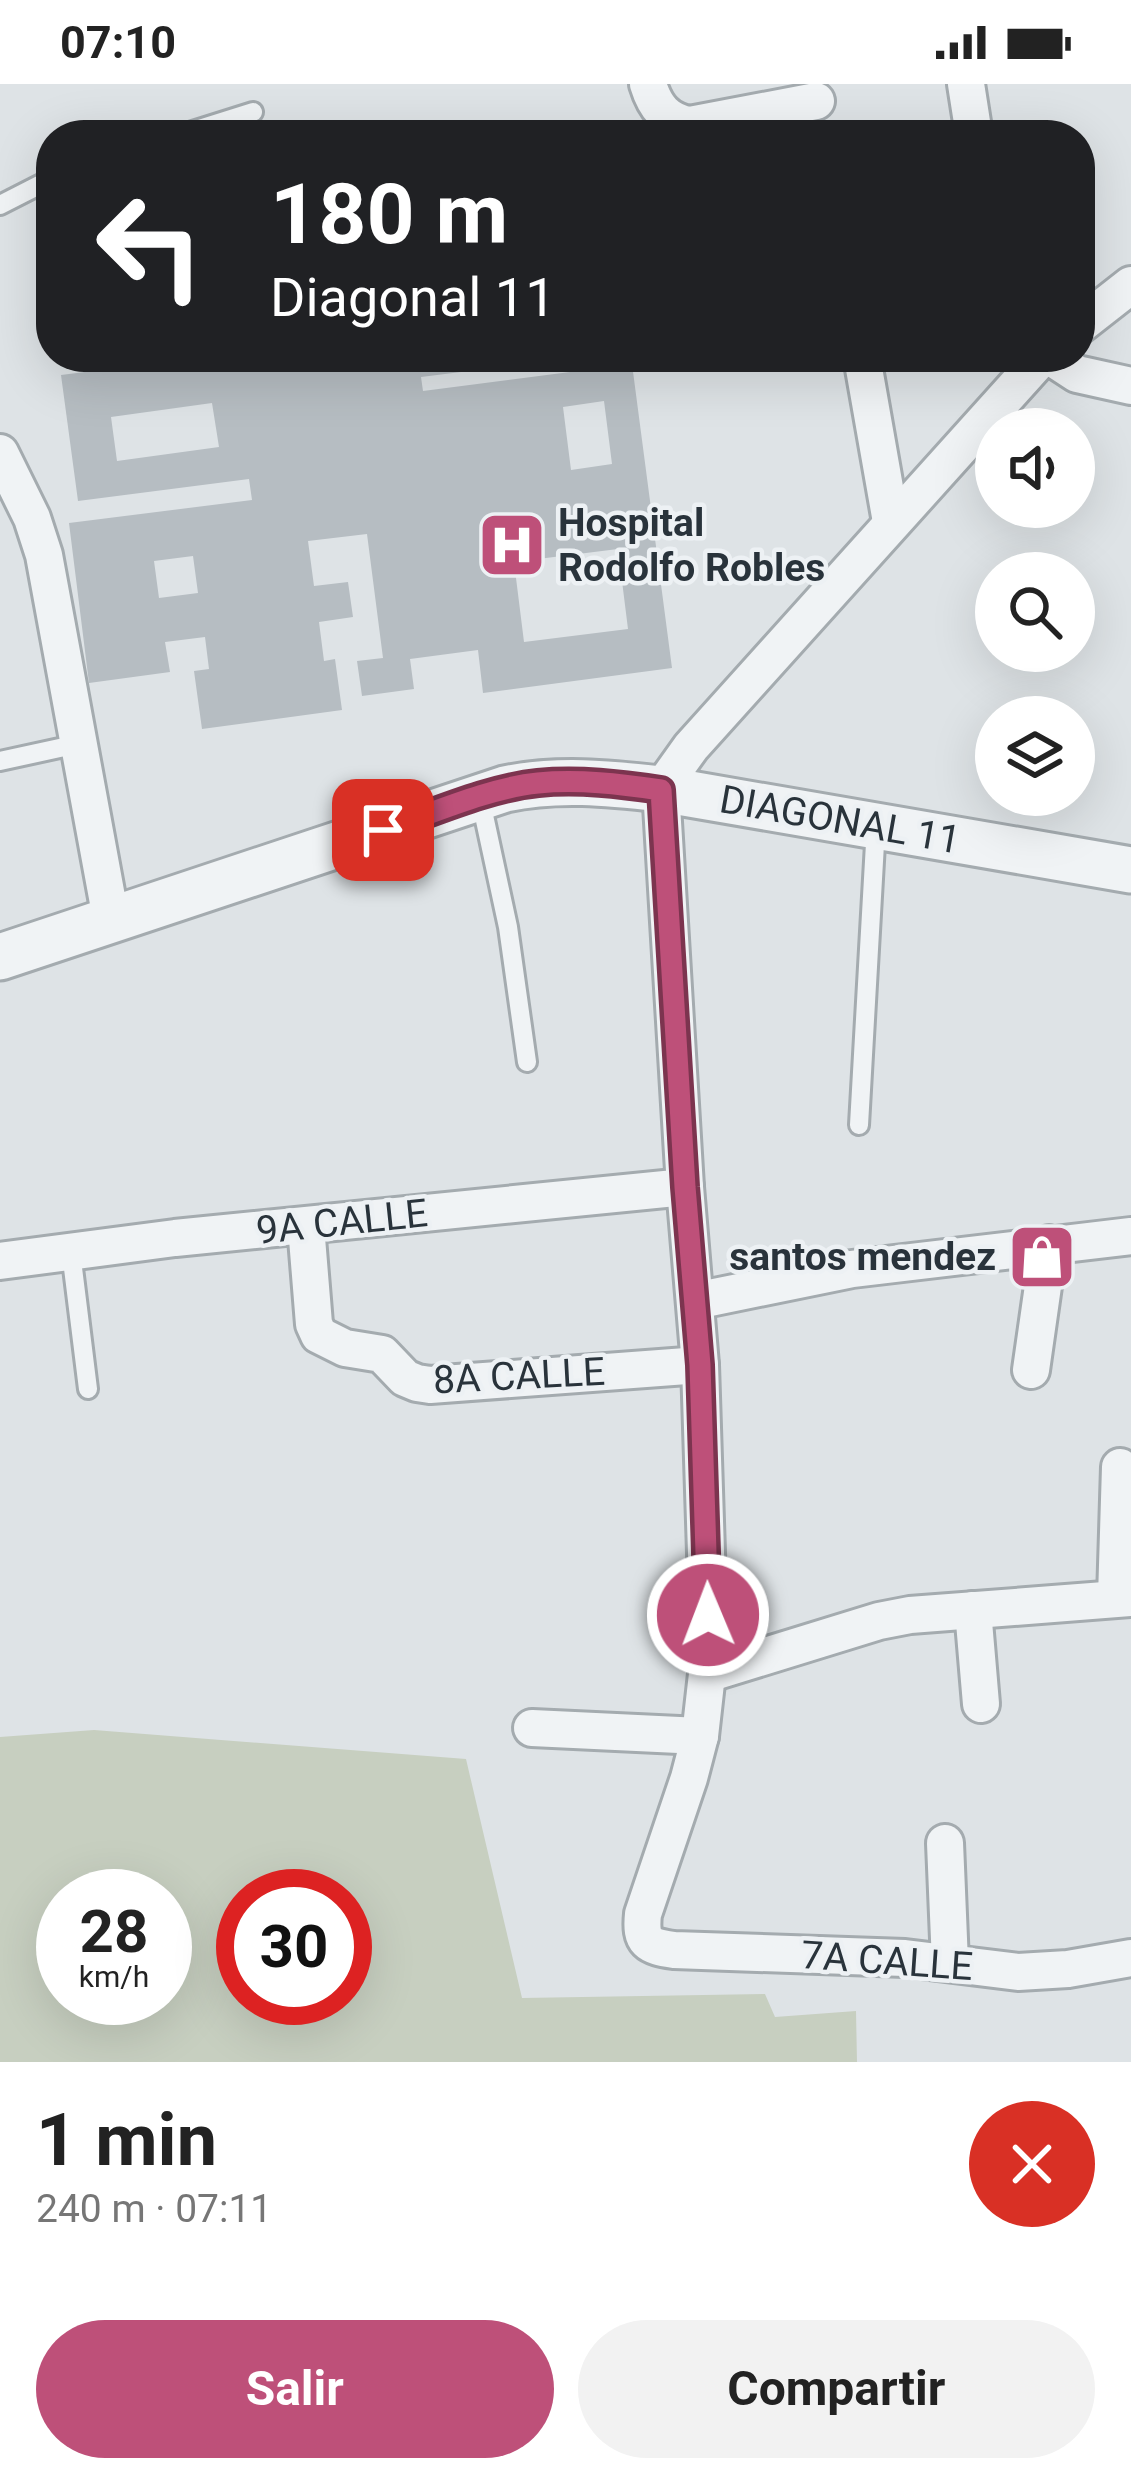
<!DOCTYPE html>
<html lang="es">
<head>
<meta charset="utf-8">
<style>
  body { margin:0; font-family:Roboto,sans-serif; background:#f2f2f2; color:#222; height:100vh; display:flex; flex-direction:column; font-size:45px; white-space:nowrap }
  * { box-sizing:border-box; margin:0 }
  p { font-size:39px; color:#767676 }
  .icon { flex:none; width:66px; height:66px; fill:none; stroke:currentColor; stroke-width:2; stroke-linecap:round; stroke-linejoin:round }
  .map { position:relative; height:1978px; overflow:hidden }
  .details { display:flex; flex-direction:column; background:#fff; flex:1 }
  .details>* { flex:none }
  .top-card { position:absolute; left:36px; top:36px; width:1059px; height:252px; border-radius:48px; box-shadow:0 12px 48px #0002; background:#202124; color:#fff; overflow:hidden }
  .controls { position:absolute; left:975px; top:324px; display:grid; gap:24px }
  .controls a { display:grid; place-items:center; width:120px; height:120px; border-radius:50%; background:#fff; box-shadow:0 12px 48px #0002; font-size:60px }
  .speed { position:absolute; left:36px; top:1785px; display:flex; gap:24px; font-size:60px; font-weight:700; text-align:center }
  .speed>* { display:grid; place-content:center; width:156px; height:156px; border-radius:50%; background:#fff; box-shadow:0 12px 48px #0002; line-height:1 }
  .speed small { font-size:30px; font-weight:400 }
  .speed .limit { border:18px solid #d22; background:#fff; color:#111 }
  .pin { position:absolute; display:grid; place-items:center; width:102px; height:102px; color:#fff; margin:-51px; border-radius:24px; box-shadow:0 6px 18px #0006 }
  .me { position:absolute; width:132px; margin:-66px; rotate:359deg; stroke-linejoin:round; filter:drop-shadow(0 0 9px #0008) }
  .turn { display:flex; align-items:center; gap:42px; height:252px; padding:0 36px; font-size:54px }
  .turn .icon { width:156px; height:156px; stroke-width:2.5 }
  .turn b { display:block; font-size:84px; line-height:102px }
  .round { display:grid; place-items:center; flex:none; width:126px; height:126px; border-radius:63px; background:#f2f2f2 }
  .head { display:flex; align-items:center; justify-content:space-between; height:204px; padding:0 36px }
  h1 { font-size:72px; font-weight:700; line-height:90px }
  .action { display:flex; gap:24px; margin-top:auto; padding:24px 36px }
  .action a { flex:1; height:138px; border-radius:72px; background:#be5079; color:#fff; font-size:48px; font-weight:700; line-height:138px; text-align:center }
  .action a+a { background:#f2f2f2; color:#222 }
  .status { display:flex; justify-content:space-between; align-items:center; height:84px; padding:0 60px; background:#fff; direction:ltr }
  .status svg { height:33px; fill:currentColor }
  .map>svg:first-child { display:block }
</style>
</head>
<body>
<div class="status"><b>07:10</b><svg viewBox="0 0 49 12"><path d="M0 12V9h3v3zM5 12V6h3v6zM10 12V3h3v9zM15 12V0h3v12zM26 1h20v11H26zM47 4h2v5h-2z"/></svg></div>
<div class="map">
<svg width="1131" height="1978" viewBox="0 0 1131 1978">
  <rect width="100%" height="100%" fill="#dee3e6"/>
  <!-- green -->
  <path fill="#c7cfc0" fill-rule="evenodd" d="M 94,1646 L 466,1675 L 522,1914 L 765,1910 L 775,1933 L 856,1927 L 857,1978 L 0,1978 L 0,1653 ZM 63,1812 L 165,1812 L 165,1914 L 63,1914 ZM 243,1812 L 345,1812 L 345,1914 L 243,1914 Z"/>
  <!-- building -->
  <path fill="#b6bdc2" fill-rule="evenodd" d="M 204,273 L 459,273 L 461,288 L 421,293 L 423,307 L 632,280 L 672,584 L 483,609 L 478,566 L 410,575 L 414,605 L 362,612 L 357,577 L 383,574 L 367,450 L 308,457 L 314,502 L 348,498 L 353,533 L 319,538 L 324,577 L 335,575 L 342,626 L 202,645 L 194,587 L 209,585 L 205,553 L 165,558 L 170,588 L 89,599 L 69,439 L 252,416 L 249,395 L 78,417 L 61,291 ZM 604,317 L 612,380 L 571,386 L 563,323 ZM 212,319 L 219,363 L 117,377 L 111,333 ZM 618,465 L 628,545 L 524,558 L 514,478 ZM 193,472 L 198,509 L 159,514 L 154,477 Z"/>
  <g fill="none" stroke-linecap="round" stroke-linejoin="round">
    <defs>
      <g id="service">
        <polyline points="180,51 253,28"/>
        <polyline points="0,121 51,95"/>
        <polyline points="0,677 78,660"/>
        <polyline points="480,713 508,843 527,978"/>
        <polyline points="859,1041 876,742"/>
        <polyline points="71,1168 88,1305"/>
      </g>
      <g id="minor">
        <path d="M 648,0 C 655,23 666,37 690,41 L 816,17"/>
        <polyline points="966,0 974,51"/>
        <polyline points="1080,241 1131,201"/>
        <polyline points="862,273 891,438"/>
        <path d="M 1042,273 L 691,663 L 661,705 L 685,1103 L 700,1281 L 708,1531 L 707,1590 L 700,1652 L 689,1694 L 643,1830 C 640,1859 648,1862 674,1866 L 905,1874 L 1018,1888 L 1068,1885 L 1131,1874"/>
        <polyline points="1051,273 1077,290 1131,302"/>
        <polyline points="0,369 32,434 44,471 111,835"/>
        <polyline points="306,1142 314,1240 319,1251 345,1264 382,1270 405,1294 417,1299 430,1301 700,1281"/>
        <polyline points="0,1177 175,1154 685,1103"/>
        <polyline points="695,1217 852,1185 1131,1152"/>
        <polyline points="1031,1286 1049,1160"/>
        <polyline points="1116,1514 1120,1383"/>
        <polyline points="973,1526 981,1620"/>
        <polyline points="707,1590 879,1537 910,1531 1131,1514"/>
        <polyline points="532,1644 700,1652"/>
        <polyline points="945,1759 950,1879"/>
      </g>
      <path id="tertiary" d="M 0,873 L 505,705 C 557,694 608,699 661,705 L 1131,786"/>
    </defs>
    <!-- service casing -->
    <use href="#service" stroke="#a4abaf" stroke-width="24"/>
    <!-- minor casing -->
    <use href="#minor" stroke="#a4abaf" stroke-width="42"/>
    <!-- tertiary casing -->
    <use href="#tertiary" stroke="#a4abaf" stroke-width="51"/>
    <!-- service -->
    <use href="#service" stroke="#f0f3f5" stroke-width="18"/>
    <!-- minor -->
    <use href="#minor" stroke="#f0f3f5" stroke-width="36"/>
    <!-- tertiary -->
    <use href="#tertiary" stroke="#f0f3f5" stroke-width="45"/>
  </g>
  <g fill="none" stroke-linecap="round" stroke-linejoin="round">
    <defs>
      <path id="route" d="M 383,746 C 431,730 488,704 538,699 C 579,695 620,700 661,706 L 685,1103 L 700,1281 L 708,1531"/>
    </defs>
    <!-- route casing -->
    <use href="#route" stroke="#7c344f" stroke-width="30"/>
    <!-- route -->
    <use href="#route" stroke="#be5079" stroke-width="21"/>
  </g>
  <!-- icons -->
  <defs>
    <symbol id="hospital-square" viewBox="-11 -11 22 22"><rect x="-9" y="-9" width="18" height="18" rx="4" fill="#be5079" stroke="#edf1f4"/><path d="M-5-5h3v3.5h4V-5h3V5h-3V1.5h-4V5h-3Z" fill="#fff"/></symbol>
    <symbol id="shop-square" viewBox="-11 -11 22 22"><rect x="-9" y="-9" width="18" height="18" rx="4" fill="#be5079" stroke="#edf1f4"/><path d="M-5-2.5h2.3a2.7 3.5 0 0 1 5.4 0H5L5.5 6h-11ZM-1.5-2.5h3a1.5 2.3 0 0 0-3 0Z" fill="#fff"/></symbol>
  </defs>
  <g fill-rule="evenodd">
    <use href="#hospital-square" x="474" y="423" width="76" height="76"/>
    <use href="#shop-square" x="1004" y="1135" width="76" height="76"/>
  </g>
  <g text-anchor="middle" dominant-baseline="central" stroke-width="9" stroke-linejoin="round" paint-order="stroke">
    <!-- poi labels -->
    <g font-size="39" font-weight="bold" fill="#29333b" stroke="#edf1f4" text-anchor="start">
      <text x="558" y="439">Hospital<tspan x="558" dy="45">Rodolfo Robles</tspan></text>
      <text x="996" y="1173" text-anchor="end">santos mendez</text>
    </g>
    <!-- street labels -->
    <g font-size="39" fill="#29333b" stroke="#edf1f4">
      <text transform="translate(840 736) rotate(10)">DIAGONAL 11</text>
      <text transform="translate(342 1138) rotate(-6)">9A CALLE</text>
      <text transform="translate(519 1292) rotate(-3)">8A CALLE</text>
      <text transform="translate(887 1877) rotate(4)">7A CALLE</text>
    </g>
  </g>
</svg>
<div class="controls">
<a><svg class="icon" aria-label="sound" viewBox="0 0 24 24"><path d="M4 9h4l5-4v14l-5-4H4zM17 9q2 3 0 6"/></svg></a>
<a><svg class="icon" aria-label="search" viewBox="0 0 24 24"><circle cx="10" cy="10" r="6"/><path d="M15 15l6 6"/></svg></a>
<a><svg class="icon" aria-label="layers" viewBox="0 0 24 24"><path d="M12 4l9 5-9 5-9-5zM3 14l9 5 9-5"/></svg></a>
</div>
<div class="speed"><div>28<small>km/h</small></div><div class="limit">30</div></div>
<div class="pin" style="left:383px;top:746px;background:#d93025"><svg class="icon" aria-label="arrive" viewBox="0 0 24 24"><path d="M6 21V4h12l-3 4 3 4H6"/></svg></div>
<svg class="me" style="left:708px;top:1531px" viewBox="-20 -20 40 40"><circle r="17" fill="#be5079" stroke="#fff" stroke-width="3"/><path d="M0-11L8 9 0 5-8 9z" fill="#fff"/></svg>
<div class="top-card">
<div class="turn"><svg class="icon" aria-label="left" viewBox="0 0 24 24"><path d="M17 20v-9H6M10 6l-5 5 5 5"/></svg><div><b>180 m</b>Diagonal 11</div></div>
</div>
</div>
<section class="details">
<div class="head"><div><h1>1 min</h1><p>240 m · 07:11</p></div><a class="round" style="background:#d93025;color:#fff"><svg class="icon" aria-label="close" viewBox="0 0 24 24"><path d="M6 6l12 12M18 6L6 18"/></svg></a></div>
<div class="action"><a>Salir</a><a>Compartir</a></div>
</section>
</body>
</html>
